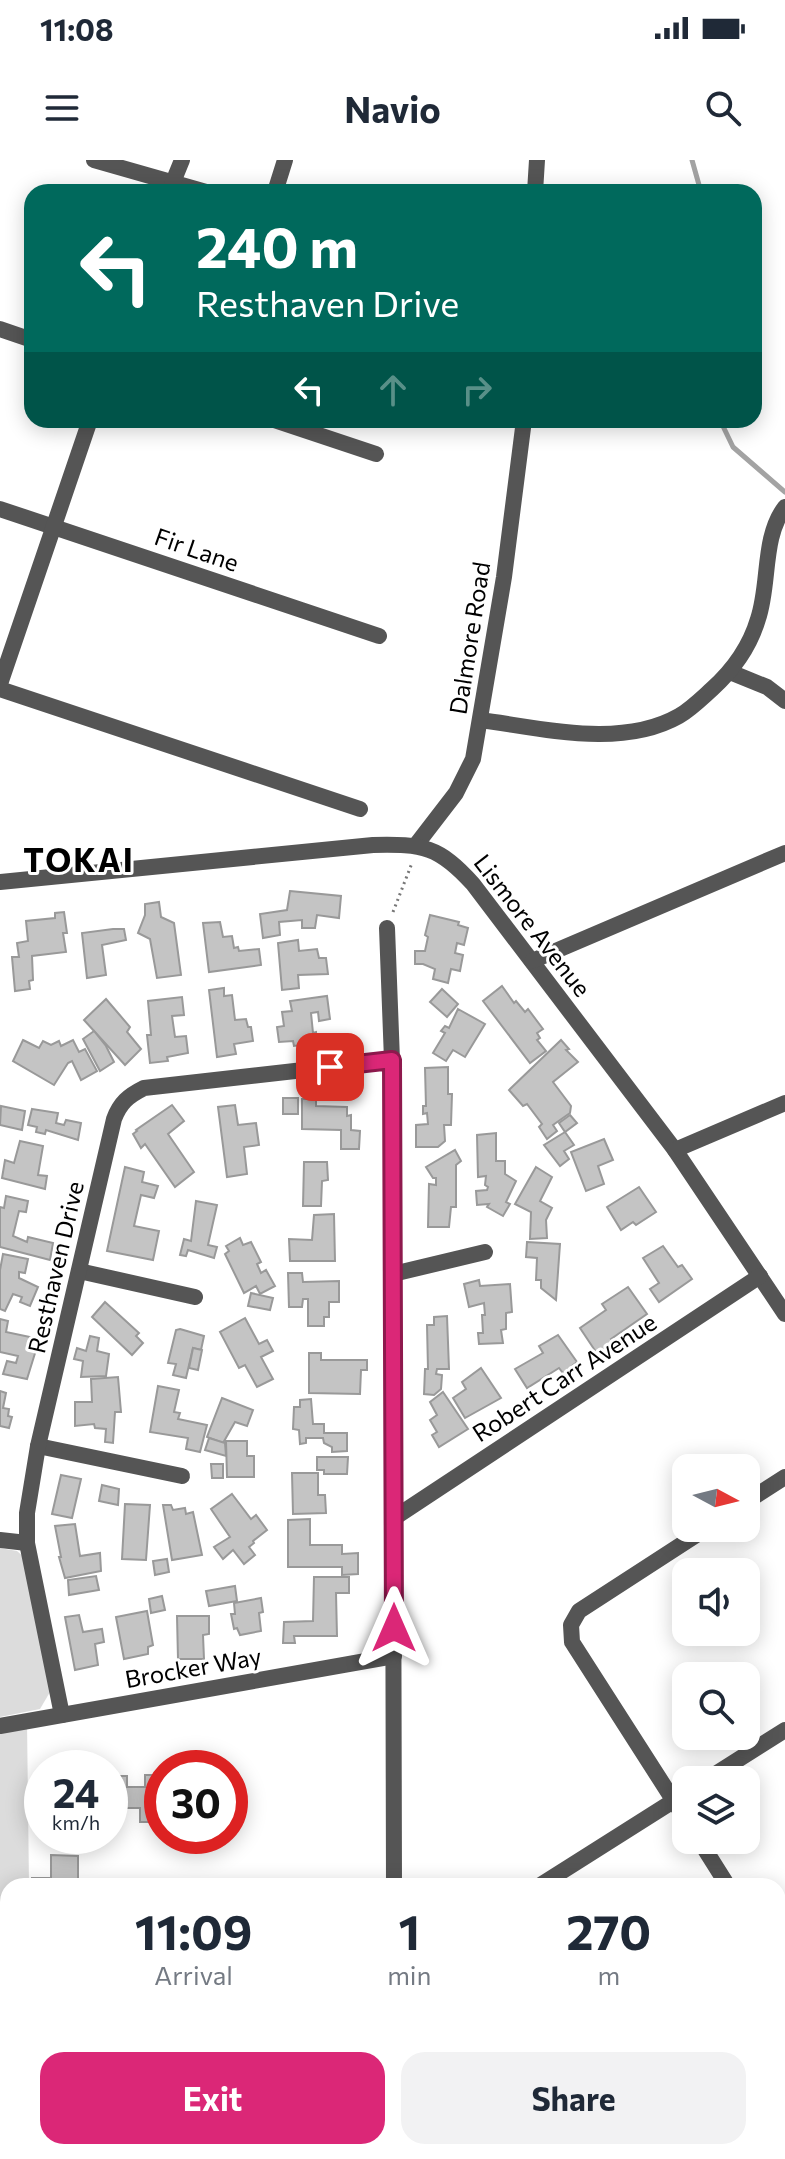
<!DOCTYPE html>
<html lang="en">
<head>
<meta charset="utf-8">
<style>
  body { margin:0; font-family:Commissioner,sans-serif; background:#f2f2f3; color:#1f2937; height:100vh; display:flex; flex-direction:column; font-size:30px; white-space:nowrap }
  * { box-sizing:border-box; margin:0 }
  p { font-size:26px; color:#747a83 }
  .icon { flex:none; width:44px; height:44px; fill:none; stroke:currentColor; stroke-width:2; stroke-linecap:round; stroke-linejoin:round }
  .map { position:relative; flex:1; overflow:hidden }
  .drawer { position:absolute; left:0px; top:1718px; width:786px; height:282px; display:flex; flex-direction:column; background:#fff; border-radius:24px 24px 0 0; box-shadow:0 4px 20px #0003 }
  .drawer>* { flex:none }
  .top-card { position:absolute; left:24px; top:24px; width:738px; height:244px; border-radius:24px; box-shadow:0 4px 20px #0003; background:#00695c; color:#fff; overflow:hidden }
  .needle { width:52px; rotate:97deg }
  .buttons { position:absolute; left:672px; top:1294px; display:grid; gap:16px }
  .buttons a { display:grid; place-items:center; width:88px; height:88px; border-radius:16px; background:#fff; box-shadow:0 4px 20px #0003; font-size:40px }
  .speed { position:absolute; left:24px; top:1590px; display:flex; gap:16px; font-size:40px; font-weight:700; text-align:center }
  .speed>* { display:grid; place-content:center; width:104px; height:104px; border-radius:50%; background:#fff; box-shadow:0 4px 20px #0003; line-height:1 }
  .speed small { font-size:20px; font-weight:400 }
  .speed .limit { border:12px solid #d22; background:#fff; color:#111 }
  .pin { position:absolute; display:grid; place-items:center; width:68px; height:68px; color:#fff; margin:-34px; border-radius:16px; box-shadow:0 4px 12px #0006 }
  .me { position:absolute; width:88px; margin:-44px; rotate:0deg; stroke-linejoin:round; filter:drop-shadow(0 0 6px #0008) }
  .turn { display:flex; align-items:center; gap:28px; height:168px; padding:0 40px; font-size:36px }
  .turn .icon { width:104px; height:104px; stroke-width:2.5 }
  .turn b { display:block; font-size:56px; line-height:68px }
  .lanes { display:flex; align-items:center; height:76px; padding:0 40px; background:#0003; justify-content:center; gap:40px; direction:ltr }
  .lanes .off { opacity:.35 }
  .eta { display:flex; justify-content:space-evenly; align-items:center; height:136px; text-align:center }
  .eta b { font-size:48px; font-weight:700; line-height:56px }
  .cta { display:flex; gap:16px; margin-top:auto; padding:16px 40px }
  .cta a { flex:1; height:92px; border-radius:24px; background:#db2777; color:#fff; font-size:32px; font-weight:700; line-height:92px; text-align:center }
  .cta a+a { background:#f2f2f3; color:#1f2937 }
  .status { display:flex; justify-content:space-between; align-items:center; height:56px; padding:0 40px; background:#fff; direction:ltr }
  .status svg { height:22px; fill:currentColor }
  header { display:flex; justify-content:space-between; align-items:center; height:104px; padding:0 40px; background:#fff; font-size:36px; font-weight:700 }
  .map>svg:first-child { display:block }
</style>
</head>
<body>
<div class="status"><b>11:08</b><svg viewBox="0 0 49 12"><path d="M0 12V9h3v3zM5 12V6h3v6zM10 12V3h3v9zM15 12V0h3v12zM26 1h20v11H26zM47 4h2v5h-2z"/></svg></div>
<header><svg class="icon" aria-label="menu" viewBox="0 0 24 24"><path d="M4 6h16M4 12h16M4 18h16"/></svg>Navio<svg class="icon" aria-label="search" viewBox="0 0 24 24"><circle cx="10" cy="10" r="6"/><path d="M15 15l6 6"/></svg></header>
<div class="map">
<svg width="785" height="1999" viewBox="0 0 785 1999">
  <rect width="100%" height="100%" fill="#fff"/>
  <!-- green -->
  <g fill="#dcdcdc">
    <polygon points="0,1388 17,1391 25,1398 50,1532 40,1549 0,1557"/>
    <polygon points="27,1561 29,1726 8,1726 8,1992 57,1992 71,1999 0,1999 0,1566"/>
  </g>
  <g fill="none" stroke-linecap="round" stroke-linejoin="round">
    <!-- stream -->
    <g stroke="#a3a3a3" stroke-width="5">
      <polyline points="692,0 701,32"/>
      <polyline points="720,260 733,287 785,332"/>
    </g>
  </g>
  <!-- building -->
  <g fill="#c4c4c4" stroke="#999" stroke-width="2">
    <polygon points="290,731 341,736 339,758 317,755 315,768 302,768 302,760 279,762 280,775 263,778 260,754 287,750"/>
    <polygon points="159,742 161,757 174,763 181,815 157,818 150,779 138,773 145,755 145,744"/>
    <polygon points="64,752 67,773 63,773 66,792 32,796 33,820 29,821 30,829 15,831 12,797 19,797 17,783 28,781 26,761 55,758 55,753"/>
    <polygon points="430,755 459,762 458,765 468,768 464,785 457,783 455,793 463,795 460,811 451,809 448,823 433,819 435,809 423,804 415,804 415,791 425,791 428,777 425,775"/>
    <polygon points="220,762 223,777 232,776 234,788 238,787 239,791 259,789 261,805 209,812 203,763"/>
    <polygon points="113,769 124,769 126,780 102,785 106,815 87,818 82,773"/>
    <polygon points="298,780 299,791 317,789 319,798 326,798 328,814 298,815 299,828 282,830 278,783"/>
    <polygon points="502,826 514,843 516,841 525,852 528,849 543,869 537,873 540,878 537,880 546,891 530,903 483,841"/>
    <polygon points="224,828 224,836 232,835 235,860 246,859 248,867 251,867 253,881 234,884 236,894 217,897 209,830"/>
    <polygon points="442,829 458,844 447,857 430,842"/>
    <polygon points="327,836 330,859 319,861 318,852 311,853 313,873 316,872 317,883 294,886 293,881 279,882 277,867 284,866 282,852 292,851 290,841"/>
    <polygon points="182,837 184,855 172,856 175,877 186,876 188,893 167,897 168,901 150,903 147,875 151,875 148,841"/>
    <polygon points="106,839 130,867 127,872 141,889 125,905 84,860"/>
    <polygon points="458,849 485,864 465,897 453,890 446,901 433,893 445,873 441,871 445,866 449,868"/>
    <polygon points="94,871 106,886 114,902 100,911 83,879"/>
    <polygon points="23,880 39,888 43,881 51,885 59,881 61,886 73,880 79,892 85,889 97,911 81,920 72,901 68,903 54,925 13,901"/>
    <polygon points="561,880 569,889 566,890 578,902 553,922 571,946 570,953 553,965 557,971 547,979 539,967 542,964 527,944 523,946 509,930"/>
    <polygon points="448,907 448,934 452,934 451,965 444,965 445,981 438,987 416,987 416,965 428,964 427,953 423,954 423,946 426,946 425,908"/>
    <rect x="283" y="938" width="15" height="16"/>
    <polygon points="302,939 316,939 316,946 347,947 347,956 351,955 351,970 360,971 359,989 341,989 341,970 302,969"/>
    <polygon points="172,945 184,961 168,974 194,1012 175,1027 145,984 141,988 133,974 137,971 136,970"/>
    <polygon points="235,945 238,965 256,963 259,985 244,987 247,1014 227,1017 218,947"/>
    <polygon points="1,946 25,951 22,970 0,965"/>
    <polygon points="32,949 58,953 56,963 64,965 66,960 81,963 78,980 46,970 45,974 36,972 37,967 28,965"/>
    <polygon points="570,955 577,963 565,972 559,963"/>
    <polygon points="565,972 574,985 564,991 569,999 560,1006 544,985"/>
    <polygon points="496,973 496,1001 505,1001 505,1014 516,1021 506,1042 510,1044 503,1056 487,1047 489,1044 477,1045 476,1031 487,1030 488,1027 485,1025 486,1016 478,1017 477,975"/>
    <polygon points="604,979 613,1000 598,1006 604,1024 586,1031 571,992"/>
    <polygon points="20,981 43,986 38,1015 47,1016 45,1029 2,1018 5,1000 14,1003"/>
    <polygon points="455,990 461,1001 456,1005 456,1047 451,1047 449,1067 428,1067 429,1024 436,1025 436,1018 433,1018 426,1007"/>
    <polygon points="304,1002 327,1002 328,1020 322,1021 321,1046 303,1046"/>
    <polygon points="125,1007 144,1012 142,1022 158,1026 154,1038 141,1035 134,1066 159,1071 153,1100 107,1091"/>
    <polygon points="536,1007 552,1017 540,1041 552,1048 546,1060 547,1078 530,1079 531,1052 515,1044"/>
    <polygon points="639,1027 656,1052 636,1065 633,1062 621,1070 607,1047"/>
    <polygon points="6,1036 28,1041 26,1052 19,1051 13,1076 27,1082 28,1077 53,1083 50,1100 0,1087 0,1047 4,1048"/>
    <polygon points="196,1041 217,1045 208,1085 217,1087 214,1098 188,1090 186,1096 180,1095 184,1079 191,1081"/>
    <polygon points="334,1054 335,1101 290,1101 289,1079 312,1080 314,1055"/>
    <polygon points="240,1078 243,1085 251,1082 261,1102 257,1104 261,1113 266,1110 275,1126 260,1134 256,1126 244,1133 225,1094 229,1091 226,1086"/>
    <polygon points="527,1082 560,1084 556,1140 541,1128 541,1120 536,1120 537,1098 526,1097"/>
    <polygon points="663,1086 678,1107 682,1105 692,1119 659,1142 650,1129 659,1123 643,1098"/>
    <polygon points="3,1094 28,1099 25,1113 19,1112 19,1118 38,1127 30,1146 20,1142 22,1137 13,1134 5,1151 0,1149 0,1110"/>
    <polygon points="288,1113 302,1113 303,1122 339,1121 339,1142 329,1142 329,1157 324,1157 324,1166 308,1166 308,1139 303,1139 302,1147 289,1147"/>
    <polygon points="479,1120 480,1126 510,1124 512,1152 506,1153 506,1169 501,1170 503,1183 479,1184 478,1173 483,1173 482,1155 485,1155 484,1143 469,1147 464,1124"/>
    <polygon points="628,1127 647,1154 611,1179 618,1191 602,1201 580,1168 606,1150 602,1144"/>
    <polygon points="251,1133 273,1138 270,1150 248,1146"/>
    <polygon points="105,1142 139,1173 136,1176 143,1183 132,1195 92,1157"/>
    <polygon points="447,1156 449,1209 437,1209 436,1214 442,1215 441,1229 434,1235 424,1234 425,1209 428,1209 427,1165 434,1165 434,1157"/>
    <polygon points="245,1158 259,1184 267,1180 273,1191 261,1197 273,1219 257,1227 245,1205 239,1208 220,1172"/>
    <polygon points="0,1159 8,1161 6,1172 30,1177 28,1188 36,1190 27,1219 3,1214 7,1201 16,1203 18,1196 0,1192"/>
    <polygon points="180,1169 204,1176 201,1190 193,1188 186,1218 173,1215 176,1204 168,1203 176,1170"/>
    <polygon points="558,1175 577,1202 563,1213 559,1208 527,1228 515,1209 543,1193 539,1186"/>
    <polygon points="90,1176 99,1178 97,1191 109,1194 106,1216 81,1217 83,1201 74,1199 77,1188 86,1191"/>
    <polygon points="193,1188 202,1190 198,1210 189,1208"/>
    <polygon points="309,1193 321,1193 321,1200 367,1200 367,1210 361,1210 360,1234 309,1233"/>
    <polygon points="481,1208 501,1238 465,1258 453,1238 466,1229 462,1222"/>
    <polygon points="118,1217 121,1252 115,1252 113,1283 105,1282 106,1269 95,1268 94,1264 75,1266 75,1242 92,1242 91,1219"/>
    <polygon points="158,1226 179,1230 174,1252 180,1253 178,1259 207,1265 200,1292 186,1289 188,1278 150,1272"/>
    <polygon points="0,1231 6,1233 3,1248 9,1249 8,1256 12,1257 9,1268 0,1266"/>
    <polygon points="443,1232 468,1269 439,1287 432,1275 437,1272 430,1260 437,1255 430,1242"/>
    <polygon points="222,1238 253,1250 247,1266 235,1262 223,1283 207,1277"/>
    <polygon points="311,1239 313,1264 324,1264 324,1273 347,1273 347,1291 332,1292 332,1287 324,1283 323,1278 306,1278 306,1283 300,1284 299,1270 293,1269 294,1247 300,1247 300,1240"/>
    <polygon points="209,1278 225,1283 226,1296 205,1290"/>
    <polygon points="226,1281 247,1281 247,1296 254,1296 254,1317 227,1317"/>
    <polygon points="317,1297 348,1297 347,1314 324,1314 324,1310 317,1310"/>
    <polygon points="211,1304 223,1304 223,1318 212,1318"/>
    <polygon points="292,1313 318,1313 318,1335 325,1335 326,1353 293,1354"/>
    <polygon points="61,1315 81,1319 72,1358 52,1354"/>
    <polygon points="102,1325 119,1329 118,1345 99,1341"/>
    <polygon points="232,1334 251,1359 256,1355 267,1370 253,1381 254,1383 249,1387 255,1395 244,1404 233,1390 223,1399 214,1387 230,1377 211,1349"/>
    <polygon points="125,1344 150,1345 146,1400 122,1399"/>
    <polygon points="163,1345 171,1345 173,1350 185,1348 186,1354 193,1352 202,1395 172,1400"/>
    <polygon points="310,1359 310,1385 342,1385 342,1394 358,1393 358,1414 342,1415 342,1407 288,1407 288,1360"/>
    <polygon points="75,1364 80,1396 100,1393 101,1411 65,1418 59,1397 61,1397 55,1366"/>
    <polygon points="167,1399 169,1412 155,1415 153,1401"/>
    <polygon points="96,1416 99,1430 69,1435 68,1420"/>
    <polygon points="314,1417 349,1417 349,1433 336,1433 337,1476 294,1476 295,1483 283,1483 284,1462 313,1461"/>
    <polygon points="235,1426 237,1441 209,1446 206,1431"/>
    <polygon points="162,1436 165,1450 151,1453 149,1439"/>
    <polygon points="261,1438 263,1452 259,1453 261,1471 240,1475 237,1468 234,1469 231,1454 235,1454 234,1443"/>
    <polygon points="147,1451 153,1485 148,1487 148,1494 124,1499 116,1457"/>
    <polygon points="79,1455 83,1472 102,1469 104,1482 95,1484 98,1505 75,1510 65,1457"/>
    <polygon points="177,1456 209,1456 209,1474 203,1475 204,1499 178,1499"/>
    <rect x="71" y="1602" width="22" height="6"/>
    <rect x="35" y="1613" width="7" height="21"/>
    <polygon points="145,1615 155,1615 155,1662 140,1662 140,1648 116,1648 116,1616 127,1616 127,1627 145,1627"/>
    <polygon points="51,1695 78,1696 78,1721 87,1721 86,1726 32,1726 32,1718 51,1718"/>
  </g>
  <g fill="none" stroke-linecap="round" stroke-linejoin="round">
    <!-- path -->
    <g stroke="#777" stroke-width="3" stroke-dasharray="2 4" stroke-linecap="butt">
      <polyline points="393,752 412,703"/>
      <polyline points="0,1749 8,1756"/>
      <polyline points="0,1899 8,1910"/>
    </g>
    <!-- minor -->
    <g stroke="#555" stroke-width="16">
      <polyline points="94,0 206,32"/>
      <polyline points="169,32 182,0"/>
      <polyline points="275,32 285,0"/>
      <polyline points="535,32 537,0"/>
      <polyline points="0,169 32,180"/>
      <polyline points="274,260 376,294"/>
      <polyline points="0,349 379,476"/>
      <polyline points="730,512 767,527 785,541"/>
      <polyline points="0,524 90,260"/>
      <polyline points="0,529 360,649"/>
      <path d="M 480,560 C 542,568 621,589 679,556 C 691,549 702,538 712,529 C 733,510 750,486 758,459 C 770,424 762,377 785,347"/>
      <polyline points="416,685 456,633 473,599 504,417 524,260"/>
      <path d="M 0,722 L 373,685 C 423,684 439,686 473,724 L 675,990 L 785,1154"/>
      <polyline points="387,768 392,900 394,1726"/>
      <polyline points="532,801 785,693"/>
      <polyline points="675,990 785,943"/>
      <polyline points="79,1111 195,1137"/>
      <polyline points="393,1114 485,1092"/>
      <polyline points="38,1286 182,1316"/>
      <polyline points="746,1342 785,1317"/>
      <polyline points="394,1358 760,1116"/>
      <polyline points="0,1380 27,1383"/>
      <path d="M 62,1555 L 27,1383 L 27,1353 L 38,1286 L 114,959 C 120,943 128,936 144,928 L 392,900"/>
      <polyline points="0,1566 394,1496"/>
      <polyline points="706,1620 785,1570"/>
      <polyline points="686,1660 572,1482 571,1465 579,1451 707,1368"/>
      <polyline points="699,1680 728,1726"/>
      <polyline points="539,1726 686,1633"/>
      <polyline points="778,1803 785,1814"/>
      <polyline points="778,1887 785,1882"/>
      <polyline points="57,1992 71,1999"/>
      <polyline points="361,1999 374,1992"/>
    </g>
  </g>
  <g fill="none" stroke-linecap="round" stroke-linejoin="round">
    <defs>
      <polyline id="route" points="330,907 392,900 394,1468"/>
    </defs>
    <!-- route casing -->
    <use href="#route" stroke="#8e194d" stroke-width="20"/>
    <!-- route -->
    <use href="#route" stroke="#db2777" stroke-width="14"/>
  </g>
  <g text-anchor="middle" dominant-baseline="central" stroke-width="6" stroke-linejoin="round" paint-order="stroke">
    <!-- street labels -->
    <g font-size="24" fill="#000" stroke="#fff">
      <text transform="translate(197 389) rotate(19)">Fir Lane</text>
      <text transform="translate(469 478) rotate(-81)">Dalmore Road</text>
      <text transform="translate(533 765) rotate(52)">Lismore Avenue</text>
      <text transform="translate(55 1107) rotate(-77)">Resthaven Drive</text>
      <text transform="translate(564 1217) rotate(-33)">Robert Carr Avenue</text>
      <text transform="translate(193 1507) rotate(-10)">Brocker Way</text>
    </g>
    <!-- district labels -->
    <g font-size="32" font-weight="bold" letter-spacing="2" fill="#000" stroke="#fff">
      <text x="79" y="699">TOKAI</text>
    </g>
  </g>
</svg>
<div class="buttons">
<a><svg class="needle" viewBox="-14 -14 28 28"><path d="M0-13l5 13h-10z" fill="#e53935"/><path d="M0 13l5-13h-10z" fill="#747a83"/></svg></a>
<a><svg class="icon" aria-label="sound" viewBox="0 0 24 24"><path d="M4 9h4l5-4v14l-5-4H4zM17 9q2 3 0 6"/></svg></a>
<a><svg class="icon" aria-label="search" viewBox="0 0 24 24"><circle cx="10" cy="10" r="6"/><path d="M15 15l6 6"/></svg></a>
<a><svg class="icon" aria-label="layers" viewBox="0 0 24 24"><path d="M12 4l9 5-9 5-9-5zM3 14l9 5 9-5"/></svg></a>
</div>
<div class="speed"><div>24<small>km/h</small></div><div class="limit">30</div></div>
<div class="pin" style="left:330px;top:907px;background:#d93025"><svg class="icon" aria-label="arrive" viewBox="0 0 24 24"><path d="M6 21V4h12l-3 4 3 4H6"/></svg></div>
<svg class="me" style="left:394px;top:1468px" viewBox="-20 -20 40 40"><path d="M0-17L14 15 0 8-14 15z" fill="#db2777" stroke="#fff" stroke-width="4"/></svg>
<div class="top-card">
<div class="turn"><svg class="icon" aria-label="left" viewBox="0 0 24 24"><path d="M17 20v-9H6M10 6l-5 5 5 5"/></svg><div><b>240 m</b>Resthaven Drive</div></div>
<div class="lanes"><svg class="icon" aria-label="left" viewBox="0 0 24 24"><path d="M17 20v-9H6M10 6l-5 5 5 5"/></svg><svg class="icon off" aria-label="ahead" viewBox="0 0 24 24"><path d="M12 20V5M6 11l6-6 6 6"/></svg><svg class="icon off" aria-label="right" viewBox="0 0 24 24"><path d="M7 20v-9h11M14 6l5 5-5 5"/></svg></div>
</div>
<section class="drawer">
<div class="eta">
<div><b>11:09</b><p>Arrival</p></div>
<div><b>1</b><p>min</p></div>
<div><b>270</b><p>m</p></div>
</div>
<div class="cta"><a>Exit</a><a>Share</a></div>
</section>
</div>
</body>
</html>
